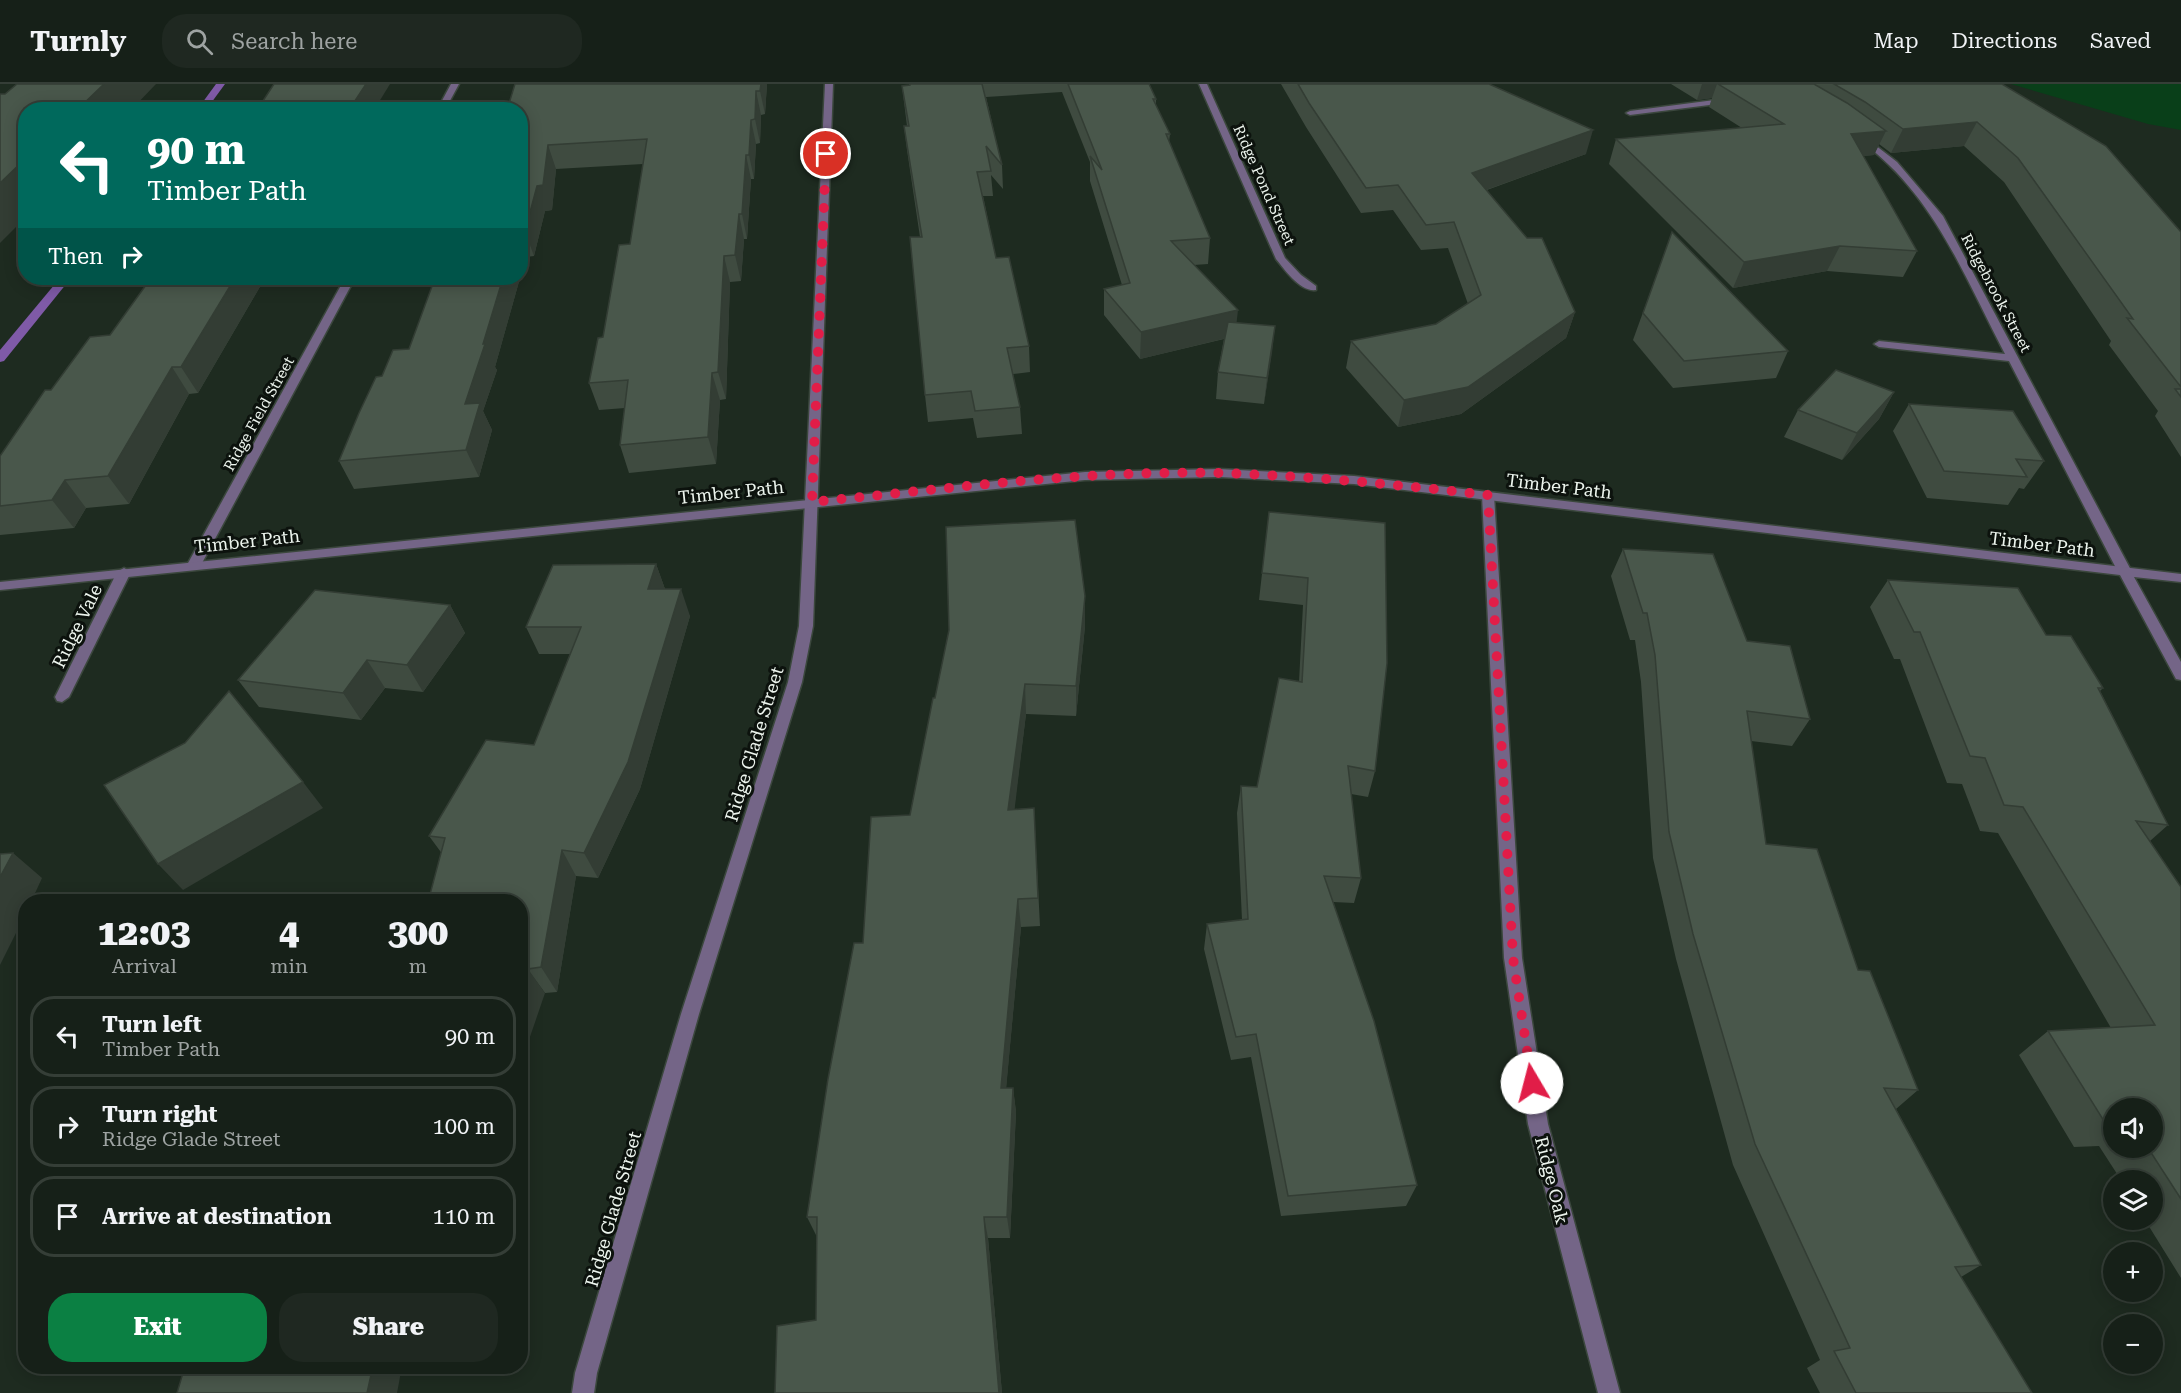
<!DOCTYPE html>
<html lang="en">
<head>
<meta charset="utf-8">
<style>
  body { margin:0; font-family:"Roboto Serif",serif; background:#1f2821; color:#f1f3f6; height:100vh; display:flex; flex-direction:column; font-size:22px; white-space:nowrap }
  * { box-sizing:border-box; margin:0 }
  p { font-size:20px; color:#9ea3a2 }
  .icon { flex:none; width:33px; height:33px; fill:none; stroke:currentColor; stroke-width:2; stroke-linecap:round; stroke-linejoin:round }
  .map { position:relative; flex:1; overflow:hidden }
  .panel { position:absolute; left:18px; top:810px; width:510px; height:480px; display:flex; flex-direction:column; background:#162018; border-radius:24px; box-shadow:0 3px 15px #0003,0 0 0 2px #353e37 }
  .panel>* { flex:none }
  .guide { position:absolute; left:18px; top:18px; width:510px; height:183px; border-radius:24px; box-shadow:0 3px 15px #0003,0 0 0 2px #353e37; background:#00695c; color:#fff; overflow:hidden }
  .fabs { position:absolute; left:2103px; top:1014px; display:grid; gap:12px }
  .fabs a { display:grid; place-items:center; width:60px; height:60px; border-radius:50%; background:#162018; box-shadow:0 3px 15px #0003,0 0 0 2px #353e37; font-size:30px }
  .pin { position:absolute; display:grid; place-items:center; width:51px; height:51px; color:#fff; margin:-26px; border:3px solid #fff; border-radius:50%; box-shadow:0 2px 6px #0007 }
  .me { position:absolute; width:66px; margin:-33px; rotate:352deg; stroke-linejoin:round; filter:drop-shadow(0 0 4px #0008) }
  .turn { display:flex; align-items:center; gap:21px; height:126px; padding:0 30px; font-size:27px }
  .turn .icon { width:78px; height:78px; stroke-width:2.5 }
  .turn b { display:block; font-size:42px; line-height:51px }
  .then { display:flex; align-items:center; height:57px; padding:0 30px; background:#0003; gap:12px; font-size:22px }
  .eta { display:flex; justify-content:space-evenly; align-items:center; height:102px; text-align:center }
  .eta b { font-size:36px; font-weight:800; line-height:42px }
  .button { display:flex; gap:12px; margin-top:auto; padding:12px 30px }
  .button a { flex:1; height:69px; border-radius:24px; background:#0b8043; color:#fff; font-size:24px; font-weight:800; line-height:69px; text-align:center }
  .button a+a { background:#1f2821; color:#f1f3f6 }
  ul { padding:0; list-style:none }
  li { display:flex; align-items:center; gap:18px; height:81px; margin:0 12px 9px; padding:0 18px; border:3px solid #353e37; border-radius:24px }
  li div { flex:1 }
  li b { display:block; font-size:22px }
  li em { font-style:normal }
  header { display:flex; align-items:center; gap:36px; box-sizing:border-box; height:84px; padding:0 30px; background:#162018; border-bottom:2px solid #353e37 }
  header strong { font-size:28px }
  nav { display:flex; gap:33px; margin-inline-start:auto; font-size:21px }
  .search { width:420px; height:54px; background:#1f2821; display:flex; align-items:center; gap:15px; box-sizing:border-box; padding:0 21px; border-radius:24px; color:#9ea3a2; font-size:22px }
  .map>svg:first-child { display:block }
</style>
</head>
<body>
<header>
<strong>Turnly</strong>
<div class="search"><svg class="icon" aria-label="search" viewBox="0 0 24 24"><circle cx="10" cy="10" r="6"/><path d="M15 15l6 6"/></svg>Search here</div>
<nav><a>Map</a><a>Directions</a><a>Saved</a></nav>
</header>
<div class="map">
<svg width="2181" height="1309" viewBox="0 0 2181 1309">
  <rect width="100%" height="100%" fill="#1e2b20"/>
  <!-- green -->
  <polygon fill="#093f19" points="2011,0 2181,0 2181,46 2148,40"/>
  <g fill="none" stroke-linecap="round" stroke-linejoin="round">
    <!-- stream -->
    <g fill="#7f5aa7" fill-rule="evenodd">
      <polygon points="216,0 225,0 206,26 197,26"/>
      <polygon points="60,194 71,194 4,277 0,278 0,266"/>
    </g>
    <defs>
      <g id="minor">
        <polygon points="451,0 459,0 445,26 437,26"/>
        <polygon points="825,0 833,0 813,542 802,598 699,930 597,1289 594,1309 572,1309 575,1289 681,930 788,598 799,542"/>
        <path d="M 1199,0 L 1207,0 L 1285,174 L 1301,191 L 1316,202 L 1316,206 C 1300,208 1285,186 1276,175 Z"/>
        <polygon points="1730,14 1734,16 1733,18 1630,31 1626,29 1630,27"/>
        <path d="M 1862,51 L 1897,78 L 1943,132 L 2132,488 L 2130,491 L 2120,491 L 2118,488 L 2009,277 L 1879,263 L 1874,260 L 1879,257 L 2005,270 C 1964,192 1933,108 1859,56 L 1859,52 Z"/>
        <polygon points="345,194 355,194 201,481 194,485 189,484 187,481"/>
        <polygon points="1488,407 1494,411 1522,874 1548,1040 1620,1309 1598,1309 1528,1040 1504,874 1482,411"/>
        <polygon points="124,484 131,488 69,613 62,618 57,617 55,613 117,488"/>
      </g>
      <polygon id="tertiary" points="1219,385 1354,392 2181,490 2181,498 2134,493 2181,578 2181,596 2176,595 2120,491 1354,400 1219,393 1085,396 0,506 0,498 1085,388"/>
    </defs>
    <!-- minor casing -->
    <use href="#minor" stroke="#3b473d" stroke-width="3"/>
    <!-- tertiary casing -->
    <use href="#tertiary" stroke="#3b473d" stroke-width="3"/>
    <!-- minor -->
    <use href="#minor" fill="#746587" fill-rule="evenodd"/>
    <!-- tertiary -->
    <use href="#tertiary" fill="#746587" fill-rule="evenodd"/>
  </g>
  <!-- wall -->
  <g fill="#3f4b40" fill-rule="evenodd">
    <polygon points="515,0 767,0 765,30 761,31 760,59 756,60 754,95 751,95 747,155 744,155 741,197 730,198 726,315 720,316 716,380 629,389 620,361 625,324 599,326 589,299 630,160 643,80 556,85 552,126 545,127 534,172 526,173 520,191 520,26"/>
    <polygon points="909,0 1149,0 1156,15 1156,22 1170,50 1169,58 1210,154 1208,180 1194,181 1236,239 1275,242 1264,320 1216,315 1218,288 1224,255 1140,275 1104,231 1104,205 1122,201 1090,97 1090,78 1062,8 986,13 1002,81 1003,105 991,91 993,112 983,112 996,174 1029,262 1030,288 1013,290 1020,323 1022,350 977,354 973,334 928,338 925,311 920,153 907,66 904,42 907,42 902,2 909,1"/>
    <polygon points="1281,0 1489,0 1586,70 1487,106 1575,228 1566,254 1461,330 1398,343 1346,284 1351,257 1436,240 1468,220 1448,164 1421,166 1393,126 1361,129 1306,43"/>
    <polygon points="1671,0 2002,0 2181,148 2181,373 2155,332 2158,327 2109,261 2111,257 2004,98 1964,62 1891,69 1879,60 1874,71 1863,72 1917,167 1903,193 1827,187 1733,204 1609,80 1616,55 1742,44 1709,23 1712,14 1697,16"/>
    <polygon points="1672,148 1788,267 1776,294 1673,304 1633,256"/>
    <polygon points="151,194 272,194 265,194 198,309 189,310 129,420 86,424 74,444 0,451 0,372 51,306 110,251"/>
    <polygon points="435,194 520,194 495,283 497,286 483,327 492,346 479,393 354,405 339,377 382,292 409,265"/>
    <polygon points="1894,308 1879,335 1842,376 1784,353 1798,326"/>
    <polygon points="1909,320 2044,377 2024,405 2019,404 2008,421 1927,414 1893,347"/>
    <polygon points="1269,428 1385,439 1375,687 1368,713 1351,710 1361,794 1354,819 1333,818 1417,1101 1406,1122 1281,1132 1251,973 1231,976 1204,865 1207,840 1242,836 1237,729 1241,702 1257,703 1299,598 1303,521 1259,516"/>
    <polygon points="1623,465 1747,557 1810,635 1792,662 1751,657 1766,760 1858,886 1918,1006 1896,1025 1981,1181 1961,1193 2032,1309 1820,1309 1807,1284 1820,1276 1733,1081 1676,875 1653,774 1641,598 1635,556 1630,556 1611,492"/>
    <polygon points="656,480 665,505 690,532 640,705 598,794 576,792 557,908 545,909 429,752 534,661 570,570 539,570 526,543"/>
    <path d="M 1888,496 L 2046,551 L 2103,604 L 2100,607 L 2168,741 L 2150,757 L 2181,803 L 2181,1194 L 2145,1136 L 2152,1136 L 2152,1096 L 2121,1096 L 2099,1062 L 2074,1063 L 2019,971 L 2048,947 L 2111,944 L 1998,749 L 1980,747 L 1962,700 L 1947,699 L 1900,575 L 1894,575 L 1870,523 ZM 2114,1024 L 2152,1024 L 2152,1064 L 2114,1064 Z"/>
    <polygon points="450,521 465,549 423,608 385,604 361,636 259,623 238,596"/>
    <polygon points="1085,542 1076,632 1026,630 1014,725 1034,724 1040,842 1021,843 1006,1004 1013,1004 1016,1028 1010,1154 988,1154 1002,1309 775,1309 816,1236 817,1153 807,1133 863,859 910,731 935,614"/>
  </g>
  <!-- shaded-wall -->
  <g fill="#333d34">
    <polygon points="104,0 156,0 131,26 77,26"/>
    <polygon points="366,0 390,0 374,26 349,26"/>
    <polygon points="761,0 767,0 765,30 760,7"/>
    <polygon points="1702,0 1717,0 1712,14 1697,16"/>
    <polygon points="756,7 761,31 760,59 755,35"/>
    <polygon points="751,36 756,60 754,95 749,71"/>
    <polygon points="1977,38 1964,62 1891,69 1903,45"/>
    <polygon points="1593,46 1586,70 1466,113 1472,89"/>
    <polygon points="1886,47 1874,71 1840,74 1851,50"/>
    <polygon points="548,61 556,85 552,126 545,127 534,172 525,147"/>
    <polygon points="746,71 751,95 747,155 742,130"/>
    <polygon points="26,74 26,133 0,159 0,99"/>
    <polygon points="739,130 744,155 741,197 735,171"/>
    <polygon points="520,159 526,173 520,191"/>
    <polygon points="1840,162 1827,187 1733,204 1744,178"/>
    <polygon points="724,172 730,198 726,315 718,288"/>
    <polygon points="235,194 265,194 198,309 181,283"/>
    <polygon points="503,194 520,194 495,283 497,286 483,327 492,346 479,393 466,366 465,320"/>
    <polygon points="1238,226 1235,252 1140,275 1141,248"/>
    <polygon points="1575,228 1566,254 1461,330 1398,343 1404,316"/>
    <polygon points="1275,242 1272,269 1264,320 1267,294"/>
    <polygon points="172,283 189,310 129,420 108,392"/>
    <polygon points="712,289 720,316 716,380 708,353"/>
    <polygon points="1894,308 1879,335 1842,376 1857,349"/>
    <polygon points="65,396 86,424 74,444 52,416"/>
    <polygon points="656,480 666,508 648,505"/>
    <polygon points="681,505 690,532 640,705 598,794 584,769"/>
    <polygon points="1085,512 1085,542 1076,632 1076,602"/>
    <polygon points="450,521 465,549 423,608 407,581"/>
    <polygon points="367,576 385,604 361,636 343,609"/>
    <polygon points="1025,600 1026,630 1011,755 1008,726"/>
    <polygon points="303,698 323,724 183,806 158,780"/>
    <polygon points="562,766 576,792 557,908 541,883"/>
    <polygon points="13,769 42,794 31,818 26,818 26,829 0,881 0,793"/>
    <polygon points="1018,815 1021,843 1004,1028 1001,1004"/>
    <polygon points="528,885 545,909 520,982 520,907"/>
    <polygon points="1013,1004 1016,1028 1010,1154 1007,1133"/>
    <polygon points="984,1133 988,1154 1002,1309 999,1309"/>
    <polygon points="373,1282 402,1282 397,1309 367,1309"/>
  </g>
  <!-- building -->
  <g fill="#49574b" stroke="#333d34" stroke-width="1.5">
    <polygon points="17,0 104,0 77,26 26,26 26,74 0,99 0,10 5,10"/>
    <polygon points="274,0 366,0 349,26 257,26"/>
    <polygon points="515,0 761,0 760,7 756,7 755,35 751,36 749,71 746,71 742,130 739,130 735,171 724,172 718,288 712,289 708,353 620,361 628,296 589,299 598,254 603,253 619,161 630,160 647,55 548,61 543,101 537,102 525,147 520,147 520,26 507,26"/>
    <polygon points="910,0 982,0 1002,81 986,62 991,87 977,88 996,174 1009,173 1029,262 1007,264 1020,323 975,327 971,307 925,311 910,153 922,153 904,42 909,42 902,2 910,1"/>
    <polygon points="1068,0 1149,0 1156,15 1153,15 1170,50 1166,50 1210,154 1171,157 1238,226 1141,248 1104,205 1130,199 1090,72 1102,86"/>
    <polygon points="1298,0 1489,0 1593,46 1472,89 1527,154 1542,154 1575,228 1468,303 1404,316 1351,257 1436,240 1481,211 1454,138 1426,141 1398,101 1366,104 1309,19"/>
    <polygon points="1718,0 1814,0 1847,19 1886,47 1851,50 1917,167 1840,162 1744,178 1616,55 1784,40"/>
    <polygon points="1834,0 2002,0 2106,62 2181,148 2181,303 2127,234 2133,235 2018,74 1977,38 1903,45 1865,18"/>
    <polygon points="1672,148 1788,267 1684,277 1643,229"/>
    <polygon points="151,194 235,194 181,283 172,283 108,392 65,396 52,416 0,422 0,372 45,306 51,306 90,253 110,251"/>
    <polygon points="435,194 503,194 483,260 485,260 465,320 480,319 466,366 339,377 359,329 376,293 382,292 393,266 409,265"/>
    <polygon points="1228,238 1275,242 1267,294 1218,288"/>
    <polygon points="1836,286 1894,308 1857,349 1798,326"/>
    <polygon points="2175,305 2181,305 2181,313"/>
    <polygon points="1909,320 2013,327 2044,377 2016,375 2027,393 1944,387"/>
    <polygon points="1269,428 1385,439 1387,579 1375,687 1348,682 1361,794 1324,792 1374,937 1417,1101 1288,1112 1256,950 1236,953 1207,840 1248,835 1241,702 1257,703 1279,594 1302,598 1308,494 1262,489"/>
    <polygon points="1075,436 1085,512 1076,602 1025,600 1008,726 1034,724 1038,814 1018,815 1001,1004 1013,1004 1007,1133 984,1133 999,1309 775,1309 777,1242 816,1236 817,1133 807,1133 828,995 854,859 863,859 871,733 910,731 933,614 935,614 949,546 946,443"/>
    <polygon points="1623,465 1713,470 1747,557 1790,562 1810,635 1747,627 1766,760 1817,765 1858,886 1870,887 1918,1006 1884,1004 1981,1181 1955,1183 2032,1309 1856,1309 1834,1267 1850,1264 1755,1060 1693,850 1669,748 1655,571 1647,529 1643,529"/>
    <polygon points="656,480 648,505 681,505 628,678 584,769 562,766 541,883 528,885 520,907 520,818 428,818 445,754 429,752 486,656 534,661 581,543 526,543 553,481"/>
    <polygon points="1888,496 2018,504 2046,551 2071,552 2103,604 2098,604 2168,741 2136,737 2181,803 2181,1115 2148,1064 2152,1064 2152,1024 2114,1024 2114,1041 2107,1042 2048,947 2155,941 2023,723 2004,721 1985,674 1970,672 1920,548 1914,548"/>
    <polygon points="315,506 450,521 407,581 367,576 343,609 238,596"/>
    <polygon points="229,607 303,698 158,780 104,701 185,659"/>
    <polygon points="13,769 0,793 0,770"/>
    <polygon points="185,1282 373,1282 367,1309 177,1309"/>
  </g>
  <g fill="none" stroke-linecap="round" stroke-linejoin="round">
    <!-- route -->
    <path stroke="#e11d48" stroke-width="10" stroke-dasharray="0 18" d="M 826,70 L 812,418 C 947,405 1084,386 1220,389 C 1310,392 1399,401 1488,411 L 1513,874 L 1532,999"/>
  </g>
  <g text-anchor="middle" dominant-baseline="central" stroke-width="6" stroke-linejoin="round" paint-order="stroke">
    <!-- far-street labels -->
    <g font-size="15" fill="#ecf4ed" stroke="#0c120d">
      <text transform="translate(1264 101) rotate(66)">Ridge Pond Street</text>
      <text transform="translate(1996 209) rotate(62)">Ridgebrook Street</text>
      <text transform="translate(259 330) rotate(-61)">Ridge Field Street</text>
    </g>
    <!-- street labels -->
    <g font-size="18" fill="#ecf4ed" stroke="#0c120d">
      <text transform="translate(1559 402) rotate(7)">Timber Path</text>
      <text transform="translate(731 408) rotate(-6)">Timber Path</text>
      <text transform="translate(247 457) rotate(-6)">Timber Path</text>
      <text transform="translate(2042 460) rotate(7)">Timber Path</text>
      <text transform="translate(77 542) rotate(-64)">Ridge Vale</text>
      <text transform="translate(754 660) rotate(-73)">Ridge Glade Street</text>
      <text transform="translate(1552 1096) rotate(76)">Ridge Oak</text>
      <text transform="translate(613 1125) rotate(-74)">Ridge Glade Street</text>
    </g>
  </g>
</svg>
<div class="fabs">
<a><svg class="icon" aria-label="sound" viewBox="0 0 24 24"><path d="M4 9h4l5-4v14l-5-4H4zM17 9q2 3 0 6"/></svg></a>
<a><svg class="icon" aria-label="layers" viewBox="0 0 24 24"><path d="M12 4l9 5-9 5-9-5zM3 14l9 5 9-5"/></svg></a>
<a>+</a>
<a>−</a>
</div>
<div class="pin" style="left:826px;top:70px;background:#d93025"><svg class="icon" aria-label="arrive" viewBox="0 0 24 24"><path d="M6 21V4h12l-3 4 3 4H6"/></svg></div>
<svg class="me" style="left:1532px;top:999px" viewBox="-20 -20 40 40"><circle r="19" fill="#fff"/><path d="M0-13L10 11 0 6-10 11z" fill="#e11d48"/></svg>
<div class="guide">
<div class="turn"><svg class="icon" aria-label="left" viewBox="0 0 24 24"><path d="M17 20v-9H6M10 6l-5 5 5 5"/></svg><div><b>90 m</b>Timber Path</div></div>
<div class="then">Then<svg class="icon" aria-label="right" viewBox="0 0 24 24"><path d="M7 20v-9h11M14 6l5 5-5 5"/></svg></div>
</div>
<section class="panel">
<div class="eta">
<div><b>12:03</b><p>Arrival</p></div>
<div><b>4</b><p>min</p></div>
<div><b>300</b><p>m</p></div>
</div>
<ul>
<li><svg class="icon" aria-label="left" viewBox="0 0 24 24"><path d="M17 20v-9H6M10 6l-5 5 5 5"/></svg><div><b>Turn left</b><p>Timber Path</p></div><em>90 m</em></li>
<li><svg class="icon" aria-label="right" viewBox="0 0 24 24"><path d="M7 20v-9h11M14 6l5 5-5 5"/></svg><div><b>Turn right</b><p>Ridge Glade Street</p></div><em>100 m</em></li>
<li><svg class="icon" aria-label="arrive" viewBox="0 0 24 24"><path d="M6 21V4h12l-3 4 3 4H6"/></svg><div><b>Arrive at destination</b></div><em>110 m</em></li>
</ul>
<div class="button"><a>Exit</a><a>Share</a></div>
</section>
</div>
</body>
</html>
